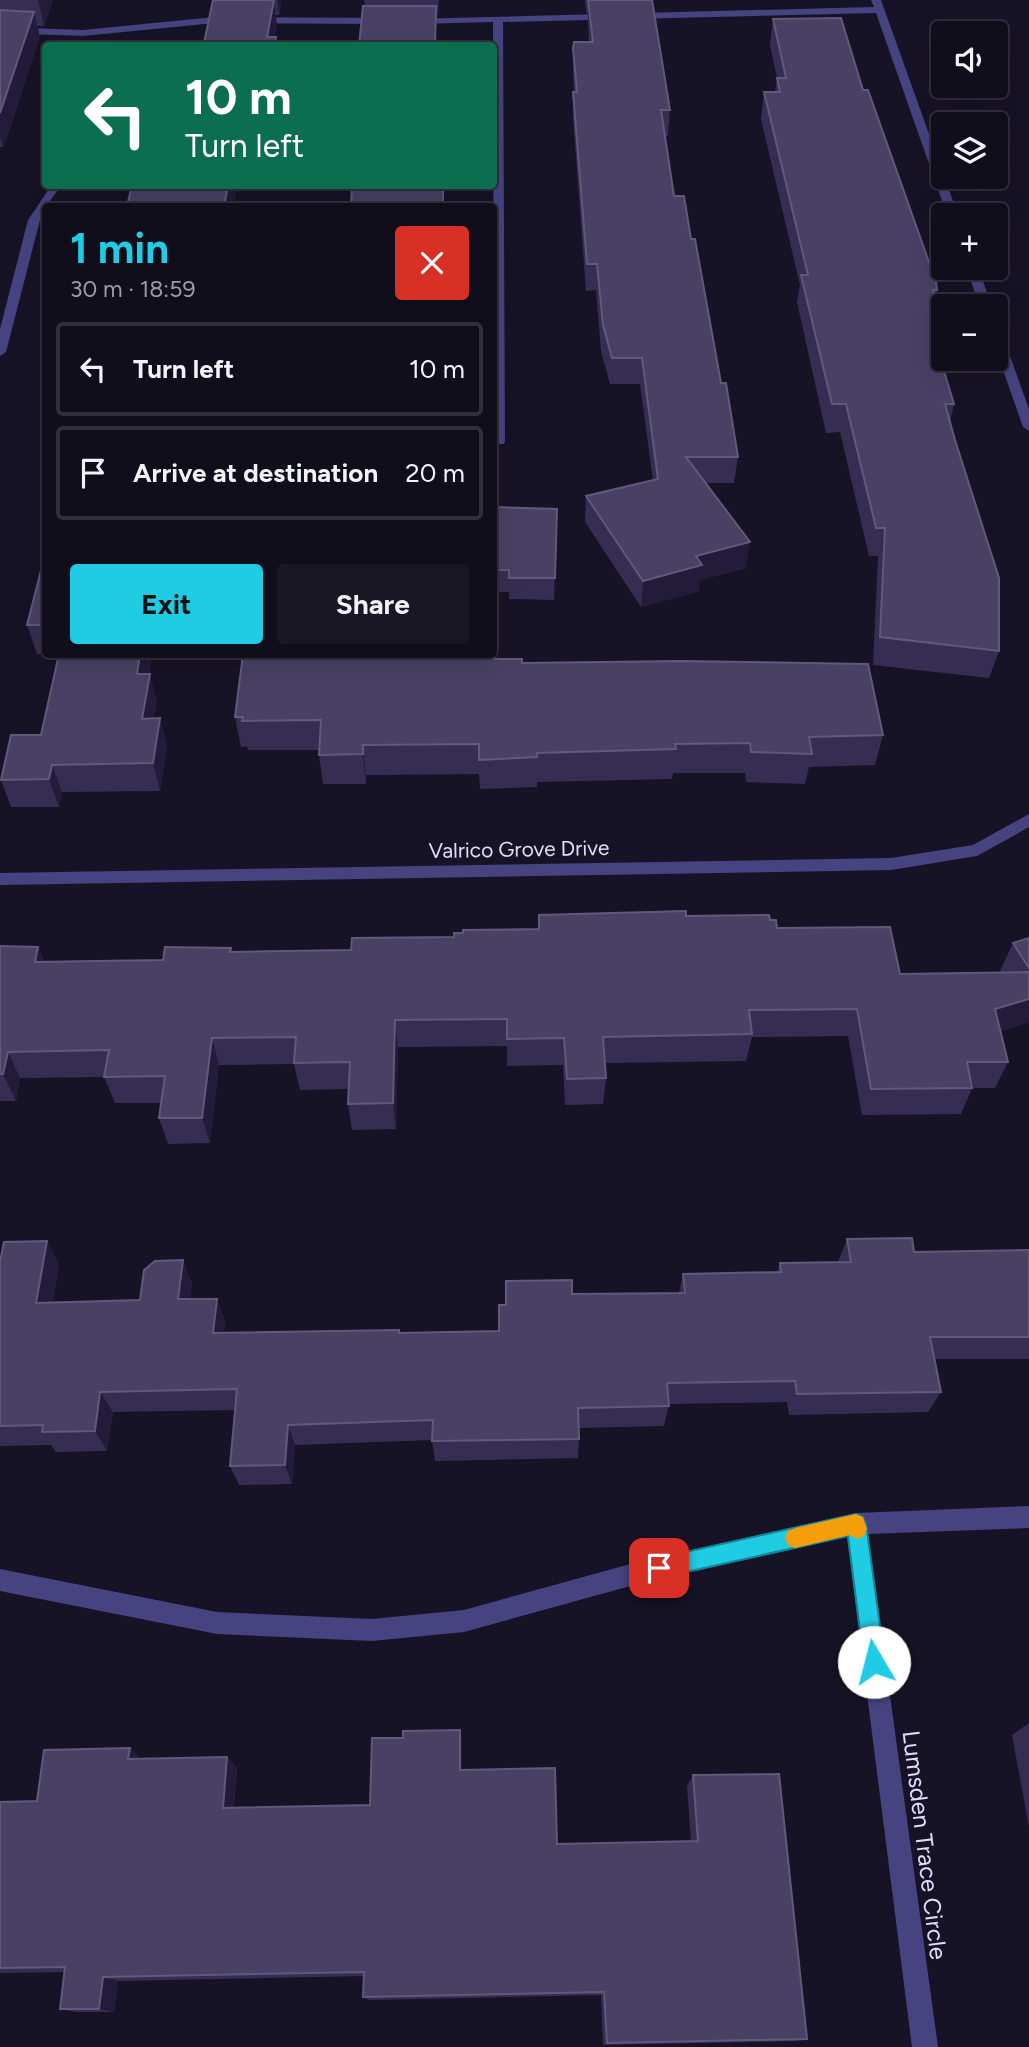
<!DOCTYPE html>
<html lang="en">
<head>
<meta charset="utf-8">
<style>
  body { margin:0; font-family:Figtree,sans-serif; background:#1a1725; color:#f1f3f6; height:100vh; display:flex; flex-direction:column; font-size:26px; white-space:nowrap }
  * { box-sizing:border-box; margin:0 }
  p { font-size:23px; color:#9c9ca3 }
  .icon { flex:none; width:38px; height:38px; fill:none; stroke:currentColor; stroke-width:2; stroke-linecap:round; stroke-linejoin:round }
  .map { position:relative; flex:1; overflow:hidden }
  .drawer { position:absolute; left:42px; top:203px; width:455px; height:455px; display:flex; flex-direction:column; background:#110e1c; border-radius:7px; box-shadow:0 7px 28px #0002,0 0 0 2px #302e3b }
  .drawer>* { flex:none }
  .top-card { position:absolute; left:42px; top:42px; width:455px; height:147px; border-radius:7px; box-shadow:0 7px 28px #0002,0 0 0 2px #302e3b; background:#0b6e4f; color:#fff; overflow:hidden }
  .fabs { position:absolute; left:931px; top:21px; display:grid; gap:14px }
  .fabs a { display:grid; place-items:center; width:77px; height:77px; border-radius:7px; background:#110e1c; box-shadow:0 7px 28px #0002,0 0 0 2px #302e3b; font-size:35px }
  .pin { position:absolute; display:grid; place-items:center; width:60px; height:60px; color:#fff; margin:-30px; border-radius:14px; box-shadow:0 4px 10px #0006 }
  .me { position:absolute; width:77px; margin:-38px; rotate:352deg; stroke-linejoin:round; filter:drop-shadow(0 0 5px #0008) }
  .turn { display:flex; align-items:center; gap:24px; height:147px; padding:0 28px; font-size:32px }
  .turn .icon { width:91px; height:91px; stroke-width:2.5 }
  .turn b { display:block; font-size:49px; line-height:60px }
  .round { display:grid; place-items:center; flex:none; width:74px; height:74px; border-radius:7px; background:#1a1725 }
  .summary { display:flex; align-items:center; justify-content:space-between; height:119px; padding:0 28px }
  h1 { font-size:42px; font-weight:700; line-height:52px; color:#1fcce4 }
  .action { display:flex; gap:14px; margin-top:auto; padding:14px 28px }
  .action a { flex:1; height:80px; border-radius:7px; background:#1fcce4; color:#111; font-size:28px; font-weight:700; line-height:80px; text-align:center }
  .action a+a { background:#1a1725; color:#f1f3f6 }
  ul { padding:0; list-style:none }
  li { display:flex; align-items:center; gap:21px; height:94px; margin:0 14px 10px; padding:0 14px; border:4px solid #302e3b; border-radius:7px }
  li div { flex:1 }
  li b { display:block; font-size:26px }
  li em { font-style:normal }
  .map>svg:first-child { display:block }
</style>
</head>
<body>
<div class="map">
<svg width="1029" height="2047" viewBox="0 0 1029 2047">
  <rect width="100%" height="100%" fill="#171326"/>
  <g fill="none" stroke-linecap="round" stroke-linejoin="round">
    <!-- minor -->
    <g fill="#474380" fill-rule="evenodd">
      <polygon points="871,0 881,0 958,215 947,215 876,13 503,22 505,441 504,444 494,444 493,22 414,24 411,23 411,19 874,7"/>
      <polygon points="215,17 383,18 388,21 383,24 215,23 83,36 0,33 0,27 83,30"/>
      <polygon points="51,186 61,186 46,206 40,220 6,352 0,356 0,329 28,220"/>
      <polygon points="966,268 978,268 992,306 980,306"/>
      <polygon points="996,330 1002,334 1029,409 1029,431 1023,427 996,350"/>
      <polygon points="1029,814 1029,827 977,856 891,870 0,885 0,873 891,858 973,845"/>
      <polygon points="1029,1506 1029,1528 868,1534 938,2047 912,2047 847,1537 634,1585 464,1632 372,1641 217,1634 0,1591 0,1569 217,1612 372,1619 464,1610 634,1563 856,1513"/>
    </g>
  </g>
  <!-- wall -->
  <g fill="#362e52">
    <polygon points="0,0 53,0 44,26 37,26 40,37 6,140 3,147 0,147"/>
    <polygon points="213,0 281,0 279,15 275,15 277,26 204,43"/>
    <polygon points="364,0 439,0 438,15 437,15 437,26 365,6"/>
    <polygon points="585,0 652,0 670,110 668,136 665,136 674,196 691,239 721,383 738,457 734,483 706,483 746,568 700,580 699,591 641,607 585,522 586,496 653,480 640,384 610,384 601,351 596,290 586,291 573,117 574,92 573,72 574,42 589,42 588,24 588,13 586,13"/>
    <polygon points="773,19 863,90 937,290 935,298 943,323 943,328 938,350 954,404 950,422 999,651 989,678 873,665 878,556 869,556 840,432 826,433 797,302 800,285 761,119 764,92 775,92 777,78 770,45"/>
    <polygon points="494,507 557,509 554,600 509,599 509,592 494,592"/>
    <polygon points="46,520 46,546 42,535"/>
    <polygon points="46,551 46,654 37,654 27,625"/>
    <polygon points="59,654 152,654 149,674 157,702 154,718 160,718 167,746 160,791 62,792 59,807 11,807 1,780 41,735"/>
    <polygon points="243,654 370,654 370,658 522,663 883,735 875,765 809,767 805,784 746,782 745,773 673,773 672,779 537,782 537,787 480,789 479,774 366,775 366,784 323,784 319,755 319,750 248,750 247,746 241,747 235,717"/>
    <polygon points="539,915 686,916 770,920 777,928 900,974 1001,972 1000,971 1013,943 1029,938 1029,1022 1001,1031 1008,1062 995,1088 972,1088 961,1114 862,1115 848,1036 752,1037 746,1061 605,1063 606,1078 603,1104 565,1105 563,1065 507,1066 507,1046 398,1047 396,1129 352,1130 348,1104 348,1089 300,1090 294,1064 219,1065 210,1143 168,1144 159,1118 161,1103 115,1103 104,1077 20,1078 16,1101 0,1101 0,946 38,947 44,961 163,960 231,948 232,952 351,950 454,937 539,929"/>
    <polygon points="847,1239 914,1252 1029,1250 1029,1359 935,1359 941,1392 928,1412 789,1415 787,1402 669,1404 664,1426 579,1428 579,1439 578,1458 435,1461 432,1440 295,1445 292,1484 239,1485 230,1466 236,1410 113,1412 107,1451 56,1452 51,1445 0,1446 0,1262 59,1264 53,1302 140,1300 192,1283 190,1299 225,1321 224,1333 399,1333 499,1331 506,1305 572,1294 679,1293 683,1274 777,1272 780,1263 838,1262"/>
    <polygon points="1029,1723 1029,1827 1012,1735"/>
    <polygon points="460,1730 462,1742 462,1770 557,1844 691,1841 687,1786 693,1775 807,2039 796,2041 603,2045 601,1995 369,2000 363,1997 364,1976 118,1981 114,2012 76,2012 60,2009 64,1972 0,1973 0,1802 37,1801 141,1759 227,1757 237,1768 234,1807 370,1805 403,1738"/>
  </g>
  <!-- shaded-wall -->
  <g fill="#221b39">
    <polygon points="38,0 53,0 44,26"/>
    <polygon points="274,0 277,26 274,46 267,37"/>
    <polygon points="277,0 281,0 279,15"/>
    <polygon points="436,6 436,46 435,46"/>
    <polygon points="34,12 40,37 6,140 3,147 0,136 0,113"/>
    <polygon points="228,186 237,186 234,206 224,206"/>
    <polygon points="443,186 445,186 444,206 443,206"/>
    <polygon points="750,542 746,568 700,580 699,591 641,607 643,581 696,556"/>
    <polygon points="140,654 152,654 144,702 137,674"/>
    <polygon points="150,674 157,702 150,746 142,719"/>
    <polygon points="160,718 167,746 160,791 153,763"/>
    <polygon points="363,745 366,775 366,784 363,754"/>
    <polygon points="52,765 62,792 59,807 49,779"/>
    <polygon points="38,947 50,975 35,962"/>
    <polygon points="1029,999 1029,1022 983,1036 995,1009"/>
    <polygon points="395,1020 398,1047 396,1129 393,1103"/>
    <polygon points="212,1038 219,1065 210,1143 202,1118"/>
    <polygon points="8,1052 20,1078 16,1101 3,1074"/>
    <polygon points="47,1241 59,1264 50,1325 36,1303"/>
    <polygon points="183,1260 192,1283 188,1322 178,1299"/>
    <polygon points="217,1299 225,1321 222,1355 213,1333"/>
    <polygon points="100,1392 113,1412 107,1451 95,1431"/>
    <polygon points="288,1425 295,1445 292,1484 285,1465"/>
    <polygon points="460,1730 462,1742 462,1781 460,1770"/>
    <polygon points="130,1748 143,1760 128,1759"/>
    <polygon points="227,1757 237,1768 233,1817 223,1808"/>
    <polygon points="103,1977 118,1981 114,2012 99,2009"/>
  </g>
  <!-- building -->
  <g fill="#484164" stroke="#60597c" stroke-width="2">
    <polygon points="213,0 274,0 267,37 276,37 275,46 172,46 173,43 204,43"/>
    <polygon points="588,0 652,0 670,110 661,110 674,196 684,196 691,239 695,239 721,383 726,383 738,457 686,457 750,542 696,556 702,565 643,581 586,496 658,479 642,358 612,358 603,325 597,264 587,264 573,92 577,92 573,48 574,42 593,42"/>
    <polygon points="363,6 436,6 435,46 359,46"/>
    <polygon points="0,10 34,12 0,113"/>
    <polygon points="841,18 863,90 868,90 936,282 937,290 933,290 943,325 930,325 954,404 945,404 955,440 999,578 999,651 880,637 885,528 876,528 846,404 832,404 801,275 808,275 764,92 780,92 777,78 786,78 773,19"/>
    <polygon points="132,186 228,186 224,206 127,206"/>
    <polygon points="352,186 443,186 443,206 351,206"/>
    <polygon points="494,507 557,509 555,578 509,578 509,570 494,570"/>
    <polygon points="46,520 46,535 42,535"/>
    <polygon points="46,551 46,625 27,625"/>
    <polygon points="59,654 140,654 137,674 150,674 142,719 160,718 153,763 52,765 49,779 1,780 11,735 41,735"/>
    <polygon points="243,654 368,654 368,658 522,659 522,663 681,661 868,664 883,735 809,737 812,754 751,752 750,743 675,744 676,749 537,753 537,757 479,760 479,744 363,745 363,754 319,755 321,720 242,721 243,717 235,717"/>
    <polygon points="686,911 686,916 769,915 770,920 776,920 777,928 890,927 900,974 1029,972 1029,999 995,1009 1008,1062 967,1062 972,1088 871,1089 857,1009 749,1010 752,1034 603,1037 606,1078 567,1079 564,1038 507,1039 507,1019 395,1020 393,1103 348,1104 350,1062 294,1063 296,1037 212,1038 202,1118 159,1118 165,1076 104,1077 109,1050 8,1052 3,1074 0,1074 0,946 38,947 35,962 163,960 165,947 231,948 230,952 351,950 352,938 454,937 454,933 463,933 463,930 539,929 539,915"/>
    <polygon points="1029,938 1029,968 1013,943"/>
    <polygon points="912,1238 914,1252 1029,1250 1029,1337 930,1337 941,1392 797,1394 795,1381 667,1383 669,1406 578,1408 579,1439 432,1441 433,1420 288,1425 285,1465 230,1466 237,1389 100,1392 95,1431 42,1432 43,1425 0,1426 0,1262 4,1242 47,1241 36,1303 140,1300 144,1270 155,1261 183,1260 178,1299 217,1299 213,1333 399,1330 399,1333 499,1331 499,1305 506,1305 506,1281 572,1280 572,1294 685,1293 683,1274 781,1272 780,1263 851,1262 847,1239"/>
    <polygon points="460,1730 460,1770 555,1768 557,1844 698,1841 693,1775 779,1774 807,2039 607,2043 604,1992 363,1997 364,1972 103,1977 99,2009 60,2009 65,1967 0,1968 0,1802 37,1801 44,1750 130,1748 128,1759 227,1757 223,1808 370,1805 372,1738 403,1738 403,1731"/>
  </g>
  <!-- route -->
  <polygon fill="#1fcce4" stroke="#148594" stroke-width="2" points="856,1514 863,1517 866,1524 885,1662 882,1669 874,1672 867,1669 864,1662 848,1536 659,1578 652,1575 649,1568 652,1561 659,1558"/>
  <!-- slow -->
  <polygon fill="#f59e0b" points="856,1514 863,1517 867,1529 864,1536 857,1539 850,1535 795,1548 788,1545 785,1538 788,1531 795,1528"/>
  <g text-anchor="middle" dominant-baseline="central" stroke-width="6" stroke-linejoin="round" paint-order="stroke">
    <!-- street labels -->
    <g font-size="21" fill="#e1dcfb" stroke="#171326">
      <text transform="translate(519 849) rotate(-1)">Valrico Grove Drive</text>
    </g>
    <!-- near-street labels -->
    <g font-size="24" fill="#e1dcfb" stroke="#171326">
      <text transform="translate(925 1845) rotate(83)">Lumsden Trace Circle</text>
    </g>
  </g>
</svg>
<div class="fabs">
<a><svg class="icon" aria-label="sound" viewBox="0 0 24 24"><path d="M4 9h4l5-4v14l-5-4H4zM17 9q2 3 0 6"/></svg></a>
<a><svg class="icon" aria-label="layers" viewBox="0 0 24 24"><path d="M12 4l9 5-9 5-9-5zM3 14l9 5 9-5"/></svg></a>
<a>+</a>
<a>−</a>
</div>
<div class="pin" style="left:659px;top:1568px;background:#d93025"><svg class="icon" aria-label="arrive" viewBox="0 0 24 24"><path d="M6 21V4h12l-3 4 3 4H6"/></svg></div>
<svg class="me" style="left:874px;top:1662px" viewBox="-20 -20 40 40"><circle r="19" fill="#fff"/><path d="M0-13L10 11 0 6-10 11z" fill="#1fcce4"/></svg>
<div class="top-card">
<div class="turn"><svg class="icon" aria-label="left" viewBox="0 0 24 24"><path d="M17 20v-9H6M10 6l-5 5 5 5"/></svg><div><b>10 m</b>Turn left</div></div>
</div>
<section class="drawer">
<div class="summary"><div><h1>1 min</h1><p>30 m · 18:59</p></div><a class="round" style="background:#d93025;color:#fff"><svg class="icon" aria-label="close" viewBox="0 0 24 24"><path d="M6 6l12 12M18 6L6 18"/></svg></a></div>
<ul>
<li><svg class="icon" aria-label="left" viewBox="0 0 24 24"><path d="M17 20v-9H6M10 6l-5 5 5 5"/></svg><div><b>Turn left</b></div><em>10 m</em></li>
<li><svg class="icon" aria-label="arrive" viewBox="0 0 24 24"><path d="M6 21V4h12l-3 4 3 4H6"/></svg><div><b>Arrive at destination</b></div><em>20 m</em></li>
</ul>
<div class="action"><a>Exit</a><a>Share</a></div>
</section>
</div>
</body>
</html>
